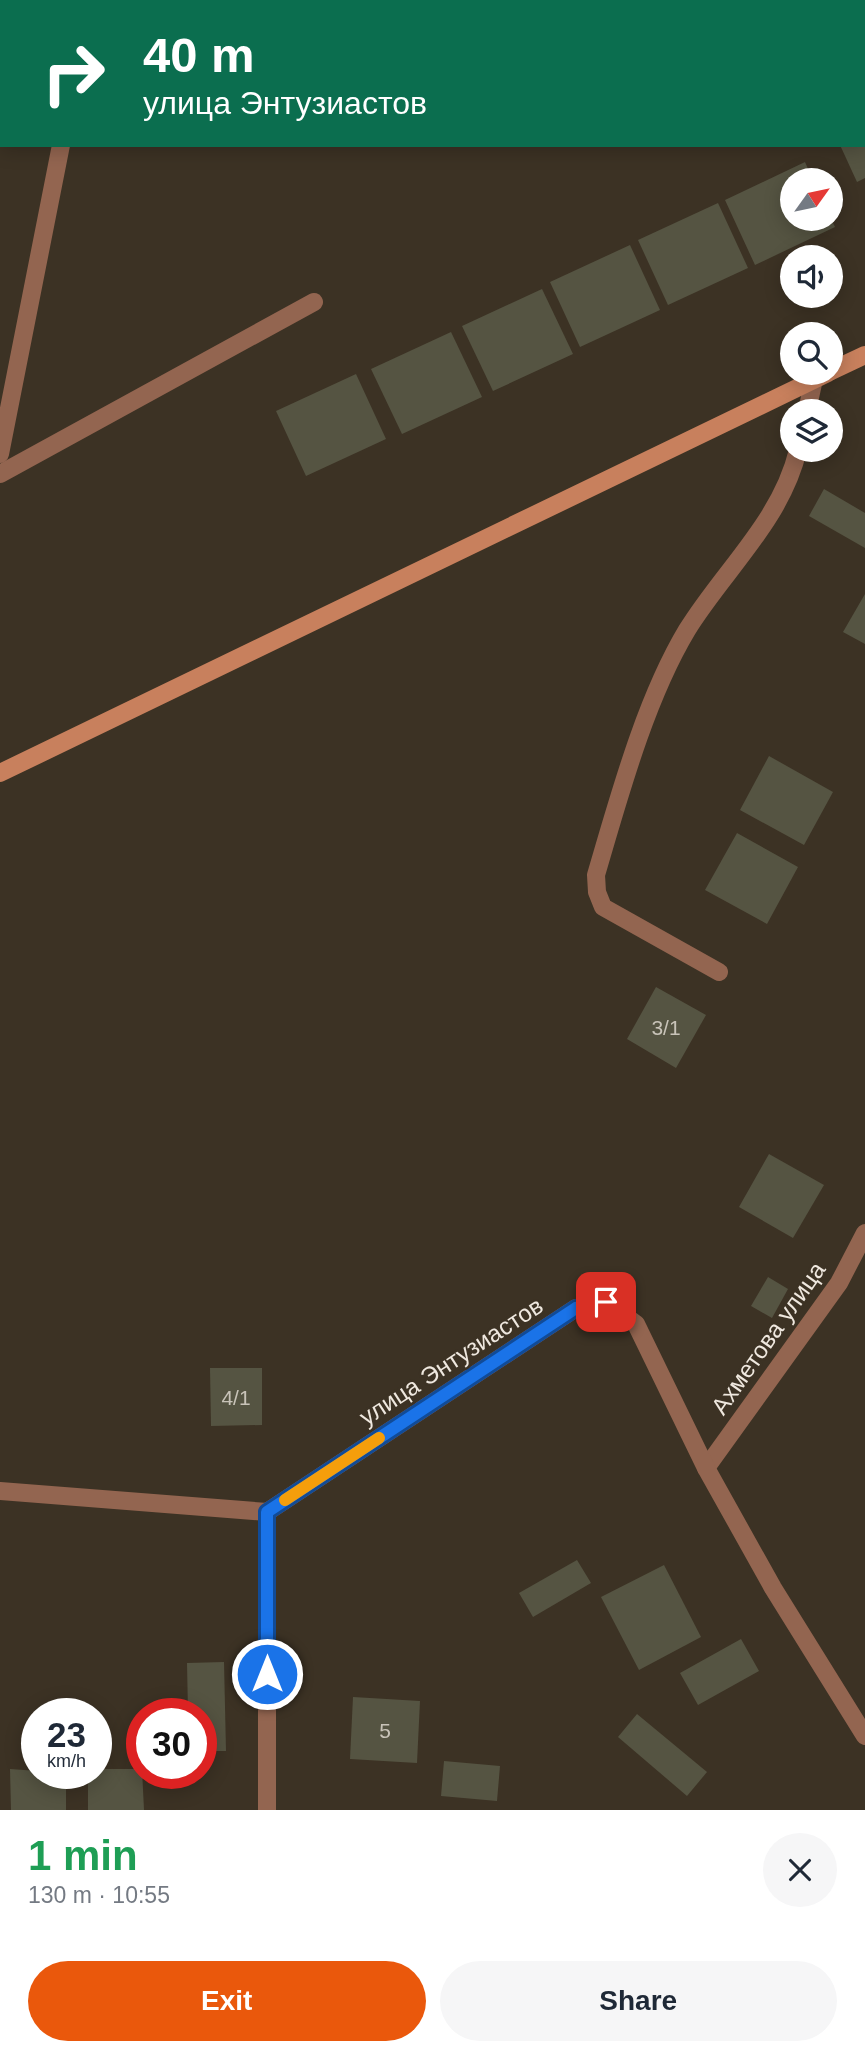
<!DOCTYPE html>
<html lang="en">
<head>
<meta charset="utf-8">
<style>
  body { margin:0; font-family:Helvetica,sans-serif; background:#f6f6f7; color:#1f2937; height:100vh; display:flex; flex-direction:column; font-size:26px; white-space:nowrap }
  * { box-sizing:border-box; margin:0 }
  p { font-size:23px; color:#747a83 }
  .icon { flex:none; width:38px; height:38px; fill:none; stroke:currentColor; stroke-width:2; stroke-linecap:round; stroke-linejoin:round }
  .map { position:relative; height:1810px; overflow:hidden }
  .details { display:flex; flex-direction:column; background:#fff; flex:1 }
  .details>* { flex:none }
  .top-card { position:absolute; left:0px; top:0px; width:866px; height:147px; box-shadow:0 4px 18px #0003; background:#0b6e4f; color:#fff; overflow:hidden }
  .needle { width:46px; rotate:57deg }
  .tools { position:absolute; left:780px; top:168px; display:grid; gap:14px }
  .tools a { display:grid; place-items:center; width:63px; height:63px; border-radius:50%; background:#fff; box-shadow:0 4px 18px #0003; font-size:35px }
  .speed { position:absolute; left:21px; top:1698px; display:flex; gap:14px; font-size:35px; font-weight:700; text-align:center }
  .speed>* { display:grid; place-content:center; width:91px; height:91px; border-radius:50%; background:#fff; box-shadow:0 4px 18px #0003; line-height:1 }
  .speed small { font-size:18px; font-weight:400 }
  .speed .limit { border:10px solid #d22; background:#fff; color:#111 }
  .pin { position:absolute; display:grid; place-items:center; width:60px; height:60px; color:#fff; margin:-30px; border-radius:14px; box-shadow:0 4px 10px #0006 }
  .me { position:absolute; width:77px; margin:-38px; rotate:0deg; stroke-linejoin:round; filter:drop-shadow(0 0 5px #0008) }
  .turn { display:flex; align-items:center; gap:24px; height:147px; padding:0 28px; font-size:32px }
  .turn .icon { width:91px; height:91px; stroke-width:2.5 }
  .turn b { display:block; font-size:49px; line-height:60px }
  .round { display:grid; place-items:center; flex:none; width:74px; height:74px; border-radius:37px; background:#f6f6f7 }
  .headline { display:flex; align-items:center; justify-content:space-between; height:119px; padding:0 28px }
  h1 { font-size:42px; font-weight:700; line-height:52px; color:#1e9e55 }
  .action { display:flex; gap:14px; margin-top:auto; padding:14px 28px }
  .action a { flex:1; height:80px; border-radius:42px; background:#ea580c; color:#fff; font-size:28px; font-weight:700; line-height:80px; text-align:center }
  .action a+a { background:#f6f6f7; color:#1f2937 }
  .map>svg:first-child { display:block }
</style>
</head>
<body>
<div class="map">
<svg width="865" height="1810" viewBox="0 0 865 1810">
  <rect width="100%" height="100%" fill="#3c3224"/>
  <!-- building -->
  <g fill="#555442">
    <polygon points="840,145 865,145 865,178 857,182"/>
    <polygon points="805,162 813,180 793,180 793,219 831,219 835,227 755,265 725,200"/>
    <polygon points="718,203 748,268 668,305 638,240"/>
    <polygon points="630,245 660,310 580,347 550,282"/>
    <polygon points="542,289 573,354 493,391 462,326"/>
    <polygon points="451,332 482,397 402,434 371,369"/>
    <polygon points="356,374 386,439 306,476 276,411"/>
    <polygon points="824,489 865,513 865,548 809,516"/>
    <polygon points="865,594 865,644 843,632"/>
    <polygon points="769,756 833,792 804,845 740,810"/>
    <polygon points="737,833 798,867 767,924 705,890"/>
    <polygon points="656,987 706,1015 676,1068 627,1039"/>
    <polygon points="769,1154 824,1185 793,1238 739,1207"/>
    <polygon points="768,1277 788,1289 772,1318 751,1306"/>
    <polygon points="210,1368 262,1368 262,1425 211,1426"/>
    <polygon points="577,1560 591,1583 533,1617 519,1593"/>
    <polygon points="664,1565 701,1637 639,1670 601,1597"/>
    <polygon points="741,1639 759,1671 698,1705 680,1673"/>
    <polygon points="224,1662 226,1751 201,1751 201,1713 188,1713 187,1663"/>
    <polygon points="353,1697 420,1701 417,1763 350,1759"/>
    <polygon points="637,1714 707,1772 687,1796 618,1737"/>
    <polygon points="444,1761 500,1766 497,1801 441,1796"/>
    <polygon points="10,1769 66,1773 66,1810 11,1810"/>
    <polygon points="96,1769 142,1769 144,1810 88,1810 88,1773 96,1773"/>
  </g>
  <g fill="none" stroke-linecap="round" stroke-linejoin="round">
    <!-- lane -->
    <g stroke="#936550" stroke-width="18">
      <polyline points="90,2 90,0"/>
      <polyline points="0,454 61,145"/>
      <polyline points="0,474 314,302"/>
    </g>
    <!-- street -->
    <g stroke="#936550" stroke-width="18">
      <polyline points="807,411 814,379"/>
      <path d="M 719,972 L 603,907 L 597,892 L 596,875 C 619,797 645,700 687,630 C 724,570 781,521 798,450"/>
      <polyline points="706,1468 839,1283 865,1233"/>
      <polyline points="0,1491 267,1512 576,1308 606,1302 636,1324 706,1468 773,1588 865,1736"/>
      <polyline points="267,1512 267,1810"/>
    </g>
    <!-- secondary -->
    <g stroke="#c8805d" stroke-width="18">
      <polyline points="831,371 865,355"/>
      <polyline points="0,773 828,373"/>
    </g>
  </g>
  <g fill="none" stroke-linecap="round" stroke-linejoin="round">
    <defs>
      <polyline id="route" points="267,1674 267,1512 576,1308 606,1302"/>
    </defs>
    <!-- route casing -->
    <use href="#route" stroke="#114b97" stroke-width="18"/>
    <!-- route -->
    <use href="#route" stroke="#1a73e8" stroke-width="12"/>
    <!-- slow -->
    <polyline stroke="#f59e0b" stroke-width="12" points="285,1500 379,1438"/>
  </g>
  <g text-anchor="middle" dominant-baseline="central" stroke-width="5" stroke-linejoin="round" paint-order="stroke">
    <!-- number labels -->
    <g font-size="21" fill="#c8c3b8">
      <text x="666" y="1027">3/1</text>
      <text x="236" y="1397">4/1</text>
      <text x="385" y="1730">5</text>
    </g>
    <!-- street labels -->
    <g font-size="24" fill="#efe8df" stroke="#3c3224">
      <text transform="translate(768 1338) rotate(-55)">Ахметова улица</text>
      <text transform="translate(451 1361) rotate(-33)">улица Энтузиастов</text>
    </g>
  </g>
</svg>
<div class="tools">
<a><svg class="needle" viewBox="-14 -14 28 28"><path d="M0-13l5 13h-10z" fill="#e53935"/><path d="M0 13l5-13h-10z" fill="#747a83"/></svg></a>
<a><svg class="icon" aria-label="sound" viewBox="0 0 24 24"><path d="M4 9h4l5-4v14l-5-4H4zM17 9q2 3 0 6"/></svg></a>
<a><svg class="icon" aria-label="search" viewBox="0 0 24 24"><circle cx="10" cy="10" r="6"/><path d="M15 15l6 6"/></svg></a>
<a><svg class="icon" aria-label="layers" viewBox="0 0 24 24"><path d="M12 4l9 5-9 5-9-5zM3 14l9 5 9-5"/></svg></a>
</div>
<div class="speed"><div>23<small>km/h</small></div><div class="limit">30</div></div>
<div class="pin" style="left:606px;top:1302px;background:#d93025"><svg class="icon" aria-label="arrive" viewBox="0 0 24 24"><path d="M6 21V4h12l-3 4 3 4H6"/></svg></div>
<svg class="me" style="left:267px;top:1674px" viewBox="-20 -20 40 40"><circle r="17" fill="#1a73e8" stroke="#fff" stroke-width="3"/><path d="M0-11L8 9 0 5-8 9z" fill="#fff"/></svg>
<div class="top-card">
<div class="turn"><svg class="icon" aria-label="right" viewBox="0 0 24 24"><path d="M7 20v-9h11M14 6l5 5-5 5"/></svg><div><b>40 m</b>улица Энтузиастов</div></div>
</div>
</div>
<section class="details">
<div class="headline"><div><h1>1 min</h1><p>130 m · 10:55</p></div><a class="round"><svg class="icon" aria-label="close" viewBox="0 0 24 24"><path d="M6 6l12 12M18 6L6 18"/></svg></a></div>
<div class="action"><a>Exit</a><a>Share</a></div>
</section>
</body>
</html>
